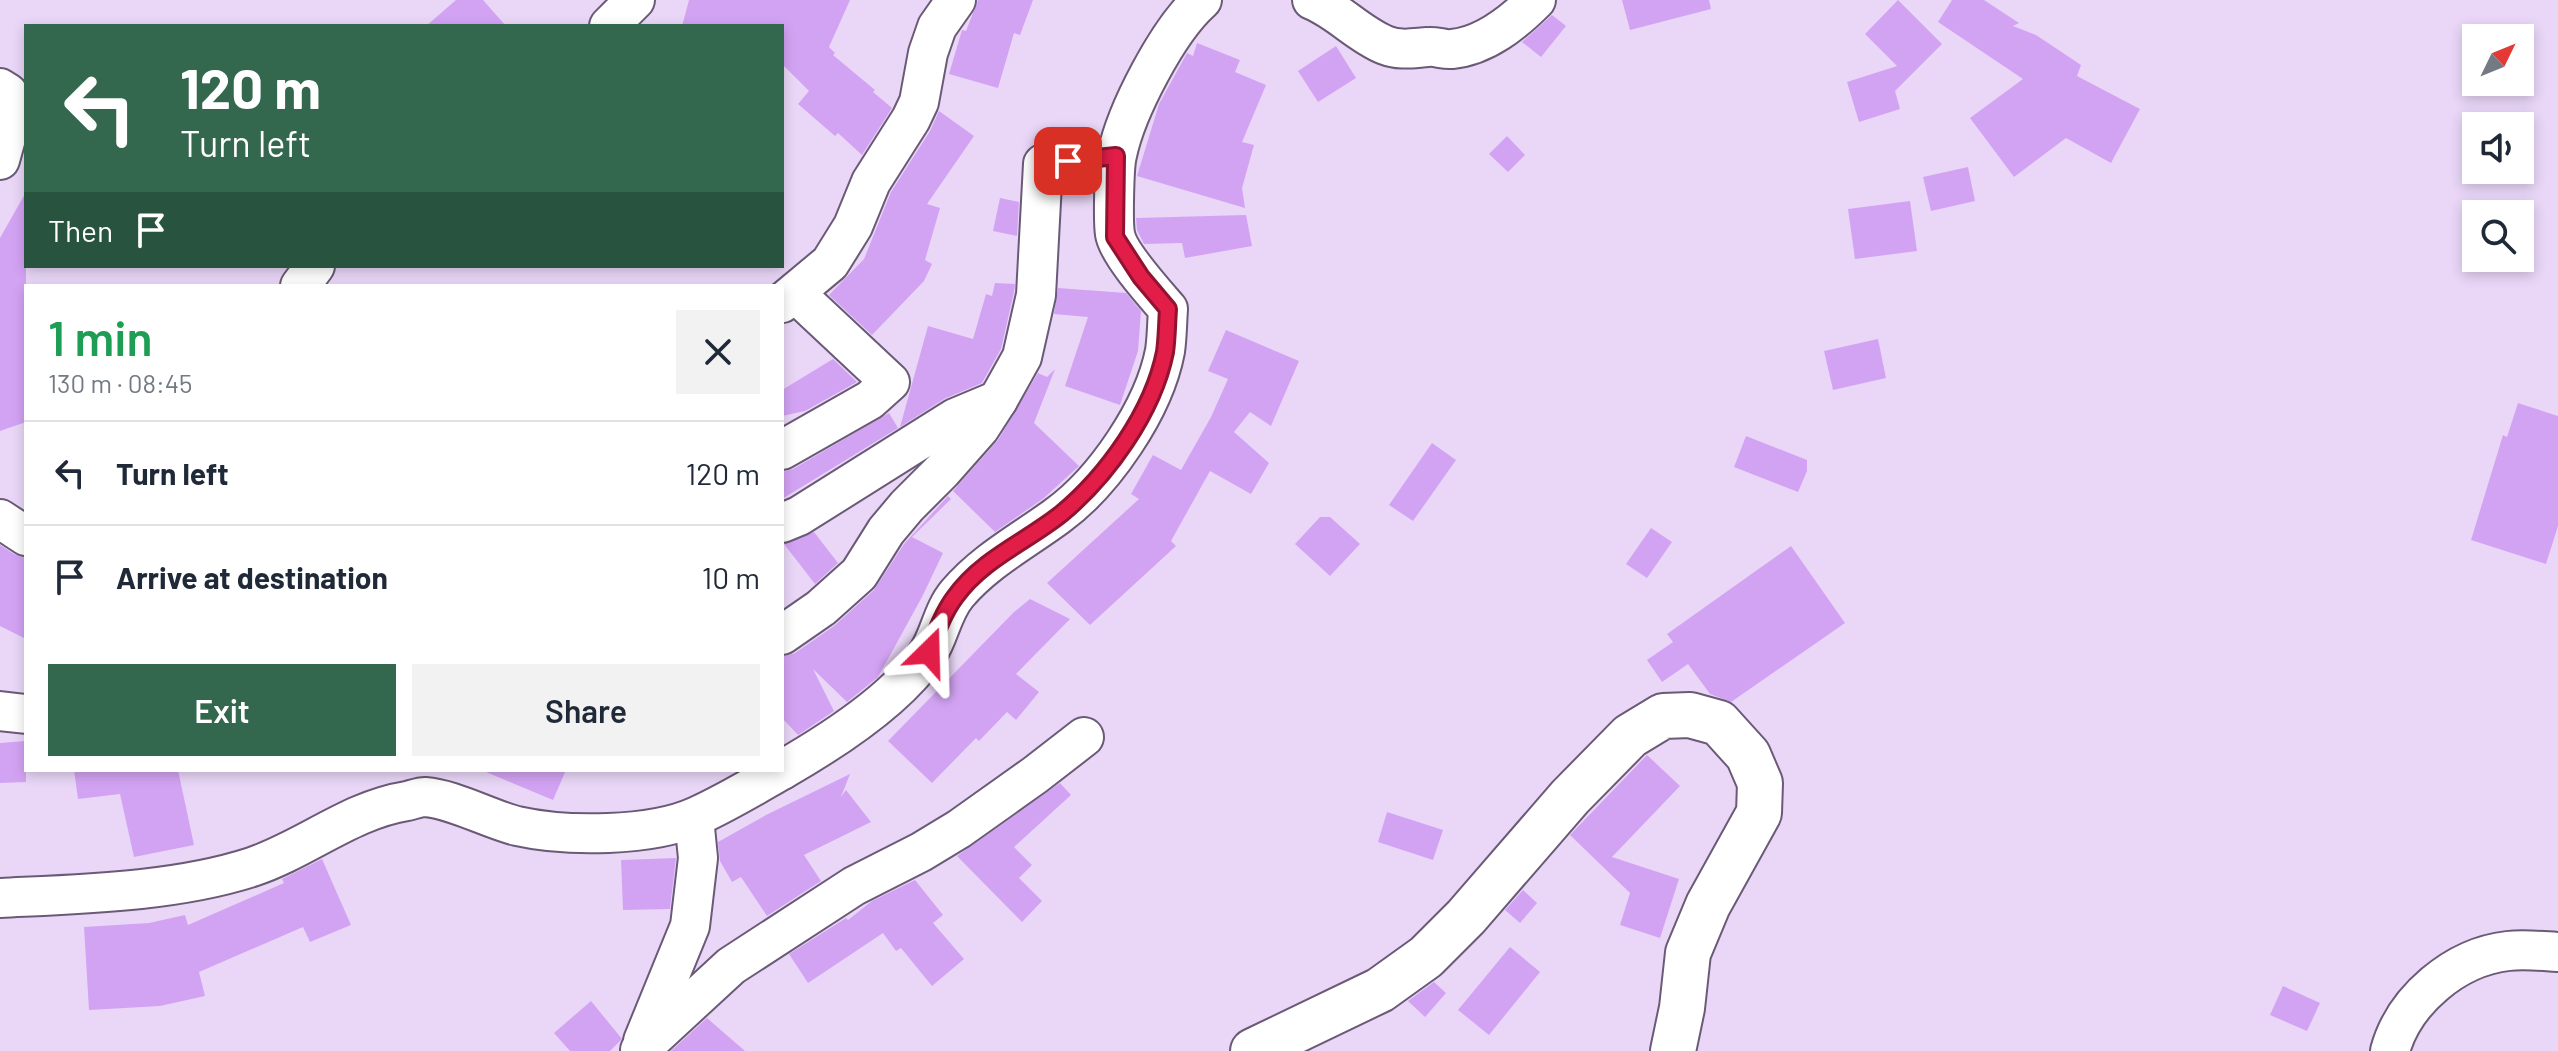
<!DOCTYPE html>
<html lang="en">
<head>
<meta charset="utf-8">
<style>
  body { margin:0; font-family:Barlow,sans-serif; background:#f2f2f3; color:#1f2937; height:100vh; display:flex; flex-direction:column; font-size:30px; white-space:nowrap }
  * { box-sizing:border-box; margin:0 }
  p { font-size:26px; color:#747a83 }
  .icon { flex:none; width:44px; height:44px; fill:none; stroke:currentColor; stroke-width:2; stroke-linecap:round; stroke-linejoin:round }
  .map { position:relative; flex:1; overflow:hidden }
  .side { position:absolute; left:24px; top:284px; width:760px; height:488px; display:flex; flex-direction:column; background:#fff; border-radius:0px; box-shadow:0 4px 12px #0003 }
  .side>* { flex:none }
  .banner { position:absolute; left:24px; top:24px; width:760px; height:244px; border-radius:0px; box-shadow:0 4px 12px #0003; background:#33684e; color:#fff; overflow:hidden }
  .needle { width:52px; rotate:47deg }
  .controls { position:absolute; left:2462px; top:24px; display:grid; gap:16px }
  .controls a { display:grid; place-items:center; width:72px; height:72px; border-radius:0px; background:#fff; box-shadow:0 4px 12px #0003; font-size:40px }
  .pin { position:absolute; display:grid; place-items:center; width:68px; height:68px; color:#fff; margin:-34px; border-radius:16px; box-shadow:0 4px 12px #0006 }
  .me { position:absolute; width:88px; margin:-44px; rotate:22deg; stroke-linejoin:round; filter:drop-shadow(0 0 6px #0008) }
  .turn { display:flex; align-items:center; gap:28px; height:168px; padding:0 24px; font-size:36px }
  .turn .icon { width:104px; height:104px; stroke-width:2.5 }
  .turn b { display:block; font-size:56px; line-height:68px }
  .then { display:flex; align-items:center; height:76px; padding:0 24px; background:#0003; gap:16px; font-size:30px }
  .round { display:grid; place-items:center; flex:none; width:84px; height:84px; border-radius:0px; background:#f2f2f3 }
  .overview { display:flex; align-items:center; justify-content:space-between; height:136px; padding:0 24px }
  h1 { font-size:48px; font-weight:600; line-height:60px; color:#1e9e55 }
  .action { display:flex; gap:16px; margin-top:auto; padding:16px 24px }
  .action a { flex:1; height:92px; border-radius:0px; background:#33684e; color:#fff; font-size:32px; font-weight:600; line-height:92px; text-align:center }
  .action a+a { background:#f2f2f3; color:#1f2937 }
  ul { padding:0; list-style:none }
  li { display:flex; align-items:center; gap:24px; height:104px; padding:0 24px; border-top:2px solid #e0e1e3 }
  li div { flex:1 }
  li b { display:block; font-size:30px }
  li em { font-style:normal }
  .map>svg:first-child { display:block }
</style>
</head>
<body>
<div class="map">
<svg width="2558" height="1051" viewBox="0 0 2558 1051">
  <rect width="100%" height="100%" fill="#ead7f8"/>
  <!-- building -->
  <g fill="#d3a3f3">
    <polygon points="456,0 483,0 506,26 426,26"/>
    <polygon points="689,0 850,0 829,47 835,53 833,55 875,90 873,92 892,108 862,155 838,133 835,136 798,104 809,91 782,64 782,26 682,26"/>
    <polygon points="978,0 1033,0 1020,35 1014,33 998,88 949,74 962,30 966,31"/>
    <polygon points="1622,0 1709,0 1711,9 1630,30"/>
    <polygon points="1898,0 1942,44 1895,91 1900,109 1859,122 1847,82 1897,66 1865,34"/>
    <polygon points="1952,0 1984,0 2019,23 2013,26 2036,35 2081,65 2077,76 2140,109 2111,163 2066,138 2014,177 1970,118 2023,79 1938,22"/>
    <polygon points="1552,15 1566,26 1541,57 1522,42"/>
    <polygon points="1197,43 1240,60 1235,72 1266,85 1242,142 1254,145 1242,188 1245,208 1137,176 1159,104 1187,53 1193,56"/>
    <polygon points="1336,46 1356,78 1318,102 1298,71"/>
    <polygon points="939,111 974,136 927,204 940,208 925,260 932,264 924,281 872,335 829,295 864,259 891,192 930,131"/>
    <polygon points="1507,136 1525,155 1508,172 1489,154"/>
    <polygon points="1968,167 1975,201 1931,211 1923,177"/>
    <polygon points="26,192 26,422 0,431 0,238"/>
    <polygon points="1000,198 1019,202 1017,236 993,231"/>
    <polygon points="1910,201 1917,251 1855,259 1848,209"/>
    <polygon points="1246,215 1252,246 1185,258 1182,243 1144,244 1137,230 1136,218"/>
    <polygon points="995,283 1015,284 1014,292 1001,349 982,383 944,399 900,427 928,326 973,339 986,294 992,296"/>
    <polygon points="1058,288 1126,293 1141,311 1138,351 1120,405 1065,386 1088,317 1054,314"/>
    <polygon points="1226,330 1299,361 1271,426 1250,412 1234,432 1269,463 1251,494 1210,471 1171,541 1176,546 1090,625 1047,583 1139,499 1131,494 1153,455 1181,470 1211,417 1228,379 1208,371"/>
    <polygon points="1878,339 1886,378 1833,390 1824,351"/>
    <polygon points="833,359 857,382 805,411 782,416 782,390"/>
    <polygon points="1055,369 1034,423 1079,466 1044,498 995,532 953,491 998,440 1038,373 1047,377"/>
    <polygon points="2518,403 2558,416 2558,526 2546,564 2471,540 2503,435 2507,437"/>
    <polygon points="889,413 898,428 782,499 782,472 793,469"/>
    <polygon points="1746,436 1807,460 1807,471 1798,492 1734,467"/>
    <polygon points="1432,443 1456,460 1413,521 1389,505"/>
    <polygon points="948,496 951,499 912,537 943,553 922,597 878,677 847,702 813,669 834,711 798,735 782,718 782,657 795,653 834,626 874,590 904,544"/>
    <polygon points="1320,517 1330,517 1360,544 1330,576 1295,544"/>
    <polygon points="1651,528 1672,542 1647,578 1626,564"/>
    <polygon points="814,532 838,563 815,584 784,544"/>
    <polygon points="0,545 14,554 26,558 26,639 0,626"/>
    <polygon points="1791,546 1845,623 1731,702 1710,694 1688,664 1662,682 1647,660 1673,642 1667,634"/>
    <polygon points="1030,599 1070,619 1016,674 1039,692 1016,720 1007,712 979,741 976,738 932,783 888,741 1014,612"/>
    <polygon points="26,741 26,782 0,783 0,743"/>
    <polygon points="1647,755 1680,786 1612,857 1679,879 1660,938 1620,925 1630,893 1570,835"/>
    <polygon points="74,770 178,770 194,845 134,857 120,794 78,799"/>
    <polygon points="481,770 566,770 553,800"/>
    <polygon points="850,774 841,797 846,790 871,822 804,855 821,881 767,916 741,877 732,882 720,861 718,842 766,815"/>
    <polygon points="1060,783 1071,795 1014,847 1032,865 1019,878 1042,901 1022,922 957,856"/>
    <polygon points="1387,812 1443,830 1433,860 1378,842"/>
    <polygon points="676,858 670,909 623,910 621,860"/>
    <polygon points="322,859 351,925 310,942 303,927 199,972 205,996 160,1006 89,1010 84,927 149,923 185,915 188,925 284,883 282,879"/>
    <polygon points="915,880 943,915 933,923 964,959 932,986 901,948 896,951 883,933 808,983 789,954 846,918 848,920 872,901"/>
    <polygon points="1523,890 1537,903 1520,923 1505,910"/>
    <polygon points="1510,947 1540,972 1489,1035 1458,1010"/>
    <polygon points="1434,982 1446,993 1425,1017 1408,1001"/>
    <polygon points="2283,986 2320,1003 2307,1031 2270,1015"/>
    <polygon points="591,1001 622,1039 610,1051 570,1051 554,1033"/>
    <polygon points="707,1018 715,1025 745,1051 671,1051"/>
  </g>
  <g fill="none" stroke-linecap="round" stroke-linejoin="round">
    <defs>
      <g id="street">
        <path d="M 1312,0 C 1339,11 1358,34 1385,45 C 1400,51 1413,48 1428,47 C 1436,46 1444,50 1452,49 C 1485,46 1514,22 1536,0"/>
        <polyline points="609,26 635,0"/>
        <polyline points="0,88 8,93 15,106 0,160"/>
        <polyline points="300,286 315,266"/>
        <polyline points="782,303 830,263 853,226 871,182 911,119 919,102 928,53 937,27 956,0"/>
        <polyline points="782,450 870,400 890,382 795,293"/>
        <polyline points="0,519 26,536"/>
        <polyline points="782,523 799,516 955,418 998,400"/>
        <polyline points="782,635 821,608 859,574 886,531 907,506 942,471 980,428 998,400 1022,357 1036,295 1043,164 1116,156"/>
        <polyline points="0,711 26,714"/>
        <path d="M 782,770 C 829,743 898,699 928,653 C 940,635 942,612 957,594 C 985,561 1023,541 1057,516 C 1104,482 1154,409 1165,351 C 1167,338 1167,323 1168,309 C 1155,294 1118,253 1115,234 C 1113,222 1114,167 1117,155 C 1126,111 1168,30 1202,0"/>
        <path d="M 0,898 C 81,894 175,892 252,867 C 306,849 350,810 407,801 C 412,800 419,797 425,797 C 453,799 489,819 517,826 C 566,837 651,837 697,816 C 726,803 754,786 782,770"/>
        <polyline points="643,1041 690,926 698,858 694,818"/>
        <polyline points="640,1050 731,966 854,886 921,852 959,829 1035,775 1084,737"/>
        <path d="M 2390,1051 C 2404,1000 2455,957 2508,951 C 2524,949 2541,951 2558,952"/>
      </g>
      <polyline id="secondary" points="1253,1051 1380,990 1426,957 1466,917 1570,797 1630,736 1663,716 1690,715 1719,723 1748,755 1760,783 1759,813 1708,905 1688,953 1682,1008 1673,1051"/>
    </defs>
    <!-- street casing -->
    <use href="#street" stroke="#6a5a76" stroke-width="42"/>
    <!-- secondary casing -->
    <use href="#secondary" stroke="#6a5a76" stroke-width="48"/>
    <!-- street -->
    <use href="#street" stroke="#fff" stroke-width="38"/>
    <!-- secondary -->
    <use href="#secondary" stroke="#fff" stroke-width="44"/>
  </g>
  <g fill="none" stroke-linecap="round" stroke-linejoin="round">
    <defs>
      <path id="route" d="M 929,652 C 936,633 943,613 955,597 C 982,559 1026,542 1061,514 C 1107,476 1153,412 1165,352 C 1167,338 1167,323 1168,309 L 1141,277 L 1115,237 L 1116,156 L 1068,161"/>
    </defs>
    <!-- route casing -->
    <use href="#route" stroke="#92132f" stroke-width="20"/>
    <!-- route -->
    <use href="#route" stroke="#e11d48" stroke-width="14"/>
  </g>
</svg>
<div class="controls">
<a><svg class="needle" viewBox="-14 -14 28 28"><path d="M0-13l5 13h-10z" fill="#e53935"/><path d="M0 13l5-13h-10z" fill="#747a83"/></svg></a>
<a><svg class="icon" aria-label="sound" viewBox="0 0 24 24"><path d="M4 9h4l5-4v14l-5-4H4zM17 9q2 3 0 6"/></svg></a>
<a><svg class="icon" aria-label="search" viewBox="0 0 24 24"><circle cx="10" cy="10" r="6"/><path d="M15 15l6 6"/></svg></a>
</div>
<div class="pin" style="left:1068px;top:161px;background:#d93025"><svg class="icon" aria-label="arrive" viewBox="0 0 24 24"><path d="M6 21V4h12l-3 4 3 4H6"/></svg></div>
<svg class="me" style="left:929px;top:652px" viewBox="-20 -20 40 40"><path d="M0-17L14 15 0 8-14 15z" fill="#e11d48" stroke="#fff" stroke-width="4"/></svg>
<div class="banner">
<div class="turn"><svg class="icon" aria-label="left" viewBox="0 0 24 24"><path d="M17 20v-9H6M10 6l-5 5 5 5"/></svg><div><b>120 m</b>Turn left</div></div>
<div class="then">Then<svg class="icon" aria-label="arrive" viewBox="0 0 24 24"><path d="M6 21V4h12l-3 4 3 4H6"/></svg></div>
</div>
<section class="side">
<div class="overview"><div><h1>1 min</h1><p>130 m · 08:45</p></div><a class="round"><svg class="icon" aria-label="close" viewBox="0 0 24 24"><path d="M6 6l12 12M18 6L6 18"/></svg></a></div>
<ul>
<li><svg class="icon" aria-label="left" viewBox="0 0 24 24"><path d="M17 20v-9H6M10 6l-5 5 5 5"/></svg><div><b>Turn left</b></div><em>120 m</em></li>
<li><svg class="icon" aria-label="arrive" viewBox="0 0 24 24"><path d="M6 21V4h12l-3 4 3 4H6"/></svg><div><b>Arrive at destination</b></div><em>10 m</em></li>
</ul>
<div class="action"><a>Exit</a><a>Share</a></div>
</section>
</div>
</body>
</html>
